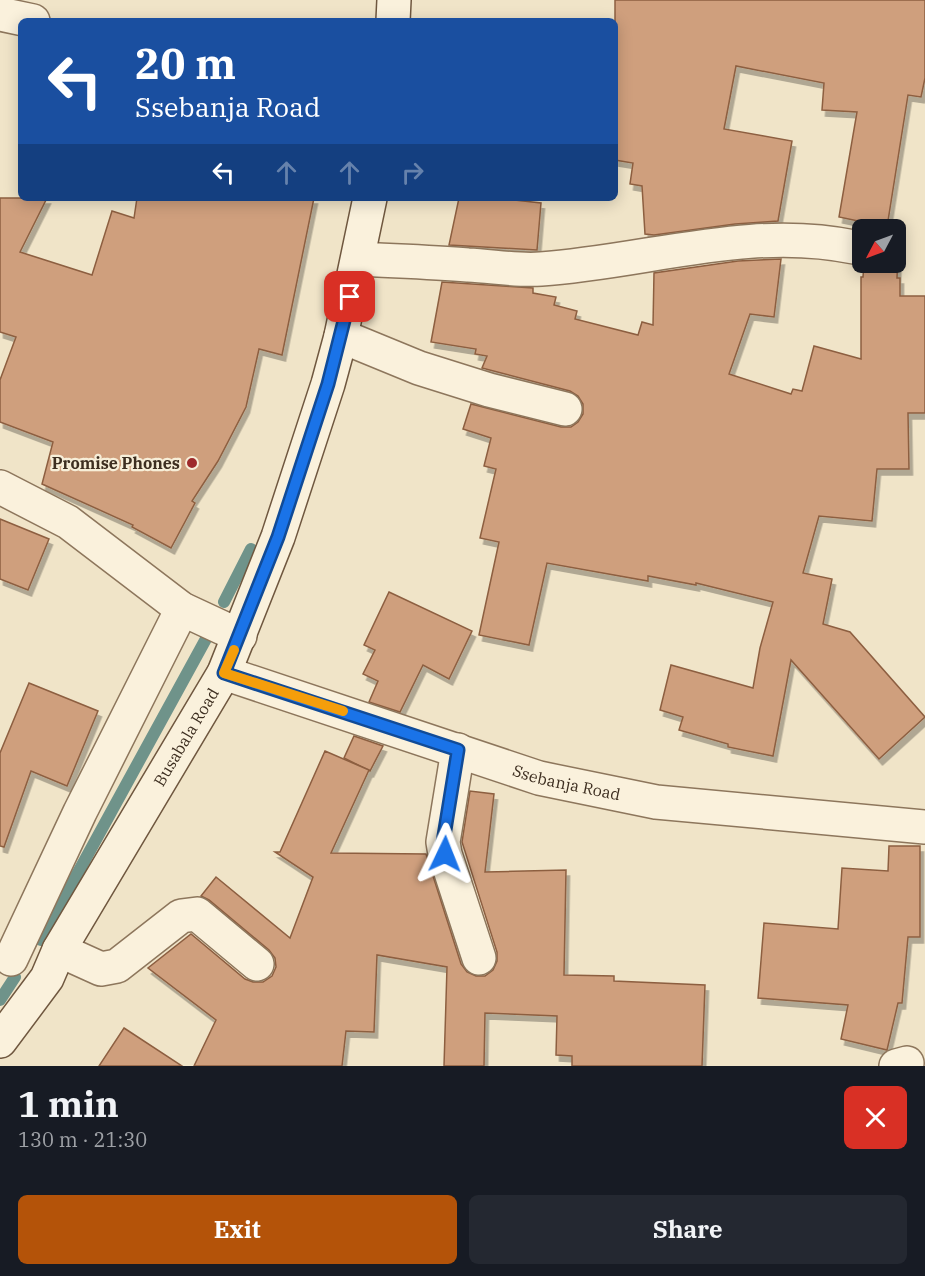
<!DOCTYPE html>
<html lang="en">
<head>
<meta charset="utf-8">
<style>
  body { margin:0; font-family:"IBM Plex Serif",serif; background:#242831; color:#f1f3f6; height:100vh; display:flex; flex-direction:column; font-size:22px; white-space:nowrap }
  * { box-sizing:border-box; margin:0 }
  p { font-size:20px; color:#9ea1a6 }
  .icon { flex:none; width:33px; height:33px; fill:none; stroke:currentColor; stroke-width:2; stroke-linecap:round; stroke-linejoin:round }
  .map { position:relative; height:1066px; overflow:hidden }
  .panel { display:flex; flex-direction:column; background:#171b24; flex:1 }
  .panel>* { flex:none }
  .top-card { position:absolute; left:18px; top:18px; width:600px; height:183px; border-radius:9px; box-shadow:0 3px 15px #0003; background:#1a4fa0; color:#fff; overflow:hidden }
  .needle { width:39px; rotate:229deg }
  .buttons { position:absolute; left:852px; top:219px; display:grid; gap:12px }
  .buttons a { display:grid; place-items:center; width:54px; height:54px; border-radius:9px; background:#171b24; box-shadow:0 3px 15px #0003; font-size:30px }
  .pin { position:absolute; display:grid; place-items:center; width:51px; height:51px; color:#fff; margin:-26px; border-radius:12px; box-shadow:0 3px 9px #0006 }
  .me { position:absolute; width:66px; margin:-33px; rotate:2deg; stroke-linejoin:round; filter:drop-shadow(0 0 4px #0008) }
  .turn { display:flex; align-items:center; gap:21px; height:126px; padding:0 18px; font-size:27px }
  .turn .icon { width:78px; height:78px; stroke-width:2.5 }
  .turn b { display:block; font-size:42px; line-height:51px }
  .lanes { display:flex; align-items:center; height:57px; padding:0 18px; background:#0003; justify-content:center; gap:30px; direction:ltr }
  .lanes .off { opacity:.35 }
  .round { display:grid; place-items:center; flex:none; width:63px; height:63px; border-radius:9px; background:#242831 }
  .head { display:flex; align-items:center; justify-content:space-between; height:102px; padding:0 18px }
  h1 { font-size:36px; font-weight:800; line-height:45px }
  .action { display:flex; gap:12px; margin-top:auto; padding:12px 18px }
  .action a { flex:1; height:69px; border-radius:9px; background:#b45309; color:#fff; font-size:24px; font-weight:800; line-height:69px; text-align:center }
  .action a+a { background:#242831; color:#f1f3f6 }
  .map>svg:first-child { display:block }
</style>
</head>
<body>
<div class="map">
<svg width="925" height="1066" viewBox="0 0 925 1066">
  <defs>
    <filter id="shadow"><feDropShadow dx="3.5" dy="6" stdDeviation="0" flood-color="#0004"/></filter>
  </defs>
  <rect width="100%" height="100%" fill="#f0e4c8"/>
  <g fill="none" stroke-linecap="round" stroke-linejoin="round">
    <!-- stream -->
    <g stroke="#6f938a" stroke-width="12">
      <polyline points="224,602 251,549"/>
      <polyline points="41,940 207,637"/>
      <polyline points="0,1000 15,977"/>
    </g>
  </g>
  <!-- building -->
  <g fill="#cf9f7d" stroke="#8d5f41" stroke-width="1.5" filter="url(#shadow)">
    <polygon points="615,0 925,0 925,78 921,97 908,95 887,227 839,217 857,112 822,110 824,83 736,66 724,129 792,141 778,221 735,224 654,235 645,234 642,186 630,184 633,163 615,160"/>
    <polygon points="0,198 47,198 20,252 92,275 112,211 134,218 137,198 314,198 282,355 259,349 246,407 218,461 192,501 195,503 171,548 132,527 133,525 42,484 53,442 0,422 0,380 16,337 0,332"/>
    <polygon points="459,198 496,198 541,203 537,250 449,245"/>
    <polygon points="896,254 898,254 897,278 900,278 900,296 925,296 925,413 908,413 909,469 877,469 872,521 819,516 803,573 832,579 823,624 850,632 925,717 879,759 791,660 773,756 728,747 728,744 679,730 683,717 660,710 671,665 753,688 760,648 773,602 696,583 696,585 648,576 648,581 547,563 529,645 479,635 499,542 480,538 496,469 484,466 491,438 463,429 471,404 561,427 571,427 578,422 583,414 583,404 578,396 570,391 482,368 487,356 475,354 476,349 431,342 442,282 533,288 533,293 556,297 554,305 577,311 575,319 638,335 642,322 653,325 654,273 738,261 781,259 774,317 750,314 729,374 791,394 793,389 802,391 814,346 861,359 861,277 863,277 864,262 896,262"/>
    <polygon points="0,519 49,539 28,590 0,579"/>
    <polygon points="389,592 472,631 449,679 423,665 400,712 369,702 378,681 363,674 375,650 364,645"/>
    <polygon points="29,683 98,711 67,786 31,771 4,847 0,846 0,753"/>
    <polygon points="354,736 383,746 370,771 344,758"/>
    <polygon points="325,751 369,770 331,853 426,854 461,964 467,972 476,976 485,976 493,970 497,961 497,952 462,842 470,791 494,794 485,872 566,870 564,975 614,976 614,981 705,985 702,1066 572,1066 572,1056 556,1055 557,1016 485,1013 484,1066 444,1066 447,967 377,955 374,1032 346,1031 342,1066 194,1066 216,1020 148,968 191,934 245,979 253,982 263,982 272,976 276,967 275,958 269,950 209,900 201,896 216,877 290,938 313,877 275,852 280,852"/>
    <polygon points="889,846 920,846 920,937 908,937 902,1003 898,1003 887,1050 841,1039 848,1005 758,998 764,923 838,929 842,868 888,871"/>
    <polygon points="124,1028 182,1066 99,1066"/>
  </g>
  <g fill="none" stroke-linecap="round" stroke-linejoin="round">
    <defs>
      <g id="street">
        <polyline points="0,14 33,21"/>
        <path d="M 358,259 C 395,261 432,262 468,265 C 492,266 517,271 541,269 C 645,262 750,225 854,247"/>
        <polyline points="341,336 419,368 489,390 565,409"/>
        <polyline points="0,487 68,522 182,609 240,636"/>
        <path id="s1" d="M 224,673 L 539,778 L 656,802 L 925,827"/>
        <polyline points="458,750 443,842 445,854 479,958"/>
        <polyline points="59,950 101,969 117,966 181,916 197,914 257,964"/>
        <polyline points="11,959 80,812 182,609"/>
        <polyline points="896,1066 907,1063"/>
      </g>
      <g id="secondary">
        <polyline points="393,21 394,0"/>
        <path id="s2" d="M 0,1041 L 47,978 L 59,950 L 224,673 L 278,537 L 328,384 L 341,336 L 370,198"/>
      </g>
    </defs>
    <!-- street casing -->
    <use href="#street" stroke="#8d765c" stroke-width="36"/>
    <!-- secondary casing -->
    <use href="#secondary" stroke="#6f573f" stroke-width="36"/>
    <!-- street -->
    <use href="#street" stroke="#faf1dc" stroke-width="33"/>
    <!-- secondary -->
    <use href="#secondary" stroke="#faf1dc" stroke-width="33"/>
  </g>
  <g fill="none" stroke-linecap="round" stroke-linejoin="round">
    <defs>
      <polyline id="route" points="350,297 328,384 278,537 224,673 458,750 443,842 445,854"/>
    </defs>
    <!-- route casing -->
    <use href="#route" stroke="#114b97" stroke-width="15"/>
    <!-- route -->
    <use href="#route" stroke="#1a73e8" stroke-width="10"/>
    <!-- slow -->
    <polyline stroke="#f59e0b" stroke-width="10" points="234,650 224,673 343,711"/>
  </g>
  <!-- markers -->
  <circle fill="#9e2a2b" stroke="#f7eed8" stroke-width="2" cx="192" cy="463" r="6"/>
  <g text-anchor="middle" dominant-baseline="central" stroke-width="4.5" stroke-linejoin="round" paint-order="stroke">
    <!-- poi labels -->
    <g font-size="16" font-weight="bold" fill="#3d2e20" stroke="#f7eed8" text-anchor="end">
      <text x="180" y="463">Promise Phones</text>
    </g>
    <!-- street labels -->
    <g font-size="16" fill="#3d2e20" stroke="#f7eed8">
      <text stroke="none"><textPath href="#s2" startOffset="357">Busabala Road</textPath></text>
      <text stroke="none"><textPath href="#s1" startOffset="360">Ssebanja Road</textPath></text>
    </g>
  </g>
</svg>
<div class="buttons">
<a><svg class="needle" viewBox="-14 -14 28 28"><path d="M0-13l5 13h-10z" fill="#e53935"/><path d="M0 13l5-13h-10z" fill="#9ea1a6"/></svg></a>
</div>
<div class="pin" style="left:350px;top:297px;background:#d93025"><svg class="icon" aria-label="arrive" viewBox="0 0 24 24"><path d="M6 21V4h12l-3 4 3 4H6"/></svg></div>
<svg class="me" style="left:445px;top:854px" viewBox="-20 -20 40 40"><path d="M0-17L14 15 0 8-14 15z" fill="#1a73e8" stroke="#fff" stroke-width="4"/></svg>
<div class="top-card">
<div class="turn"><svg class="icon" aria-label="left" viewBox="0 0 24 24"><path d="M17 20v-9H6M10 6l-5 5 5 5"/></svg><div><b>20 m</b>Ssebanja Road</div></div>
<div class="lanes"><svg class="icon" aria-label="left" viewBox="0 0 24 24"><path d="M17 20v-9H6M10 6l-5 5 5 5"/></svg><svg class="icon off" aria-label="ahead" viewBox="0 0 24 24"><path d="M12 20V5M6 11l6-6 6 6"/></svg><svg class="icon off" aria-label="ahead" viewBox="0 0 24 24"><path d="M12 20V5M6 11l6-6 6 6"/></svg><svg class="icon off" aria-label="right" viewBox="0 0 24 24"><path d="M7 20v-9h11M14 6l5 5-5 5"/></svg></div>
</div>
</div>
<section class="panel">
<div class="head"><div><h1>1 min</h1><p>130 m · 21:30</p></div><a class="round" style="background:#d93025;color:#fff"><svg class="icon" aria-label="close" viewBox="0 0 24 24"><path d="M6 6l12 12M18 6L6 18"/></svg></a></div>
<div class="action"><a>Exit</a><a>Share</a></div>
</section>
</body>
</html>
